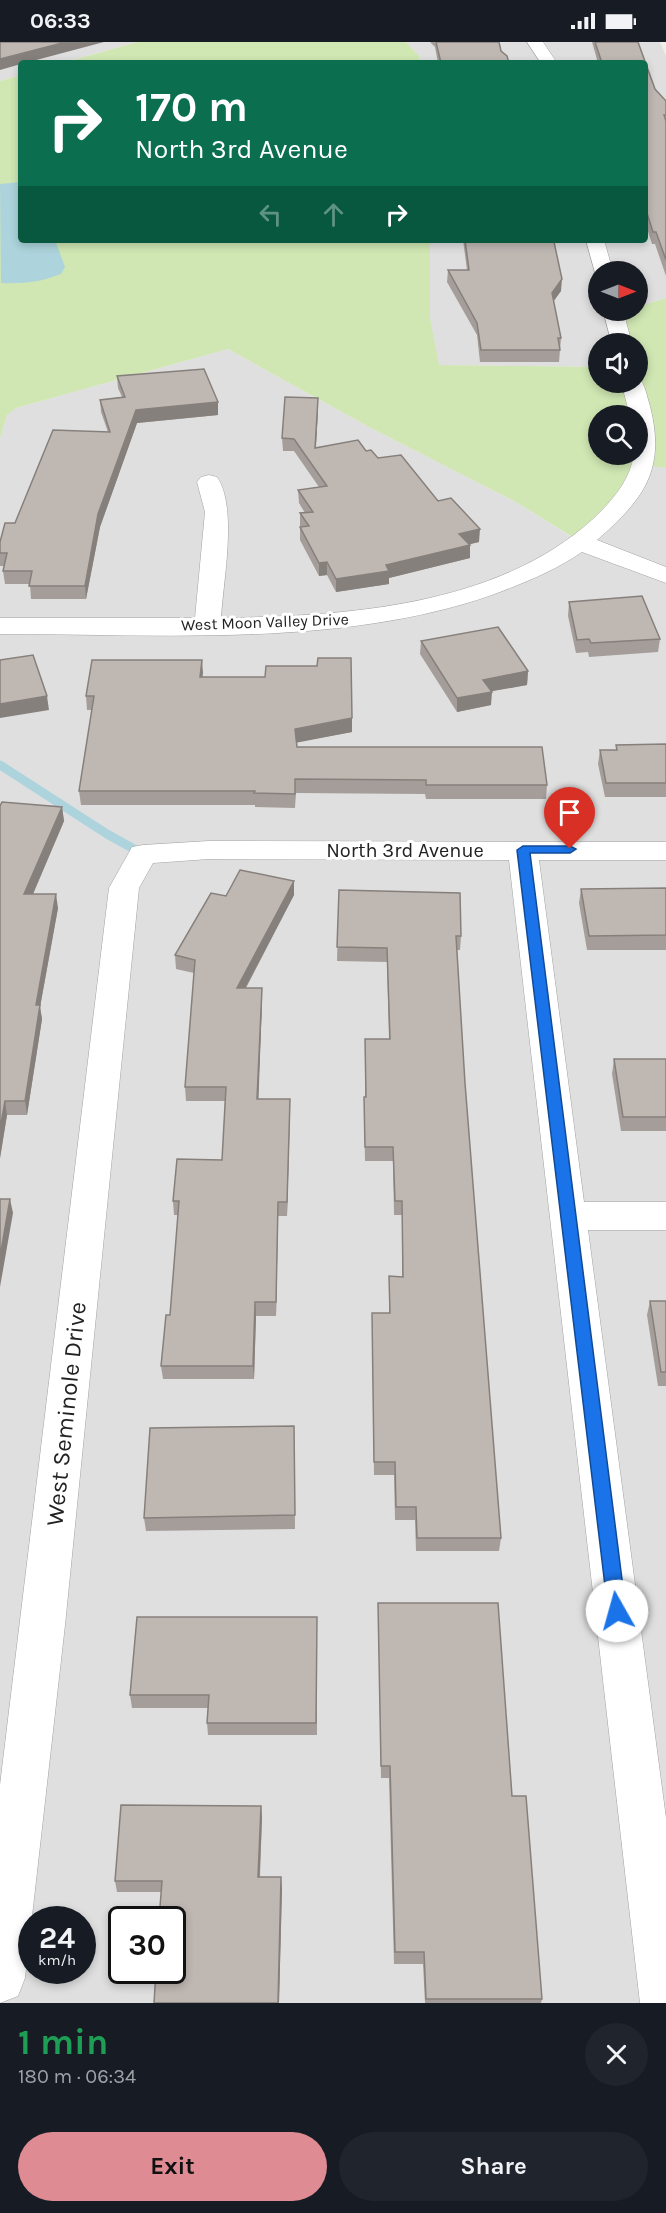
<!DOCTYPE html>
<html lang="en">
<head>
<meta charset="utf-8">
<style>
  body { margin:0; font-family:Karla,sans-serif; background:#20242c; color:#f1f3f6; height:100vh; display:flex; flex-direction:column; font-size:22px; white-space:nowrap }
  * { box-sizing:border-box; margin:0 }
  p { font-size:20px; color:#9ea1a6 }
  .icon { flex:none; width:33px; height:33px; fill:none; stroke:currentColor; stroke-width:2; stroke-linecap:round; stroke-linejoin:round }
  .map { position:relative; height:1961px; overflow:hidden }
  .details { display:flex; flex-direction:column; background:#171b24; flex:1 }
  .details>* { flex:none }
  .top-card { position:absolute; left:18px; top:18px; width:630px; height:183px; border-radius:6px; box-shadow:0 3px 9px #0003; background:#0b6e4f; color:#fff; overflow:hidden }
  .needle { width:39px; rotate:90deg }
  .buttons { position:absolute; left:588px; top:219px; display:grid; gap:12px }
  .buttons a { display:grid; place-items:center; width:60px; height:60px; border-radius:50%; background:#171b24; box-shadow:0 3px 9px #0003; font-size:30px }
  .speed { position:absolute; left:18px; top:1864px; display:flex; gap:12px; font-size:30px; font-weight:700; text-align:center }
  .speed>* { display:grid; place-content:center; width:78px; height:78px; border-radius:50%; background:#171b24; box-shadow:0 3px 9px #0003; line-height:1 }
  .speed small { font-size:15px; font-weight:400 }
  .speed .limit { border:3px solid #111; border-radius:9px; background:#fff; color:#111 }
  .pin { position:absolute; display:grid; place-items:center; width:51px; height:51px; color:#fff; margin:-62px -26px; border-radius:50% 50% 50% 0; rotate:-45deg; box-shadow:0 0 6px #0007 }
  .pin .icon { rotate:45deg }
  .me { position:absolute; width:66px; margin:-33px; rotate:353deg; stroke-linejoin:round; filter:drop-shadow(0 0 4px #0008) }
  .turn { display:flex; align-items:center; gap:21px; height:126px; padding:0 18px; font-size:27px }
  .turn .icon { width:78px; height:78px; stroke-width:2.5 }
  .turn b { display:block; font-size:42px; line-height:51px }
  .lanes { display:flex; align-items:center; height:57px; padding:0 18px; background:#0003; justify-content:center; gap:30px; direction:ltr }
  .lanes .off { opacity:.35 }
  .round { display:grid; place-items:center; flex:none; width:63px; height:63px; border-radius:32px; background:#20242c }
  .overview { display:flex; align-items:center; justify-content:space-between; height:102px; padding:0 18px }
  h1 { font-size:36px; font-weight:700; line-height:45px; color:#1e9e55 }
  .button { display:flex; gap:12px; margin-top:auto; padding:12px 18px }
  .button a { flex:1; height:69px; border-radius:36px; background:#de8b93; color:#111; font-size:24px; font-weight:700; line-height:69px; text-align:center }
  .button a+a { background:#20242c; color:#f1f3f6 }
  .status { display:flex; justify-content:space-between; align-items:center; height:42px; padding:0 30px; background:#171b24; direction:ltr }
  .status svg { height:16px; fill:currentColor }
  .map>svg:first-child { display:block }
</style>
</head>
<body>
<div class="status"><b>06:33</b><svg viewBox="0 0 49 12"><path d="M0 12V9h3v3zM5 12V6h3v6zM10 12V3h3v9zM15 12V0h3v12zM26 1h20v11H26zM47 4h2v5h-2z"/></svg></div>
<div class="map">
<svg width="666" height="1961" viewBox="0 0 666 1961">
  <rect width="100%" height="100%" fill="#f1eee9"/>
  <!-- residential -->
  <g fill="#e0dfdf" fill-rule="evenodd">
    <polygon points="0,0 137,0 61,21 21,21 21,33 0,39"/>
    <polygon points="406,0 660,0 666,14 666,256 638,265 638,230 598,230 598,268 613,269 622,301 598,302 598,325 438,323 430,276 430,198 645,198 645,21 421,21 419,14"/>
    <path d="M 228,307 L 369,385 L 516,460 L 581,501 L 644,422 L 666,426 L 666,1961 L 0,1961 L 0,396 L 7,373 L 16,366 ZM 32,1878 L 82,1878 L 82,1929 L 32,1929 ZM 122,1878 L 172,1878 L 172,1929 L 122,1929 Z"/>
  </g>
  <!-- grass -->
  <g fill="#d0e7b3" fill-rule="evenodd">
    <polygon points="137,0 406,0 419,14 421,21 62,21"/>
    <path d="M 21,33 L 21,198 L 430,198 L 430,276 L 439,323 L 598,325 L 598,340 L 638,340 L 638,302 L 622,301 L 613,269 L 638,268 L 638,265 L 666,256 L 666,426 L 644,423 L 582,501 L 516,460 L 369,385 L 228,307 L 16,366 L 7,373 L 0,396 L 0,39 ZM 598,374 L 638,374 L 638,412 L 598,412 Z"/>
  </g>
  <!-- water -->
  <path fill="#add4dc" d="M 21,140 L 21,198 L 55,198 L 65,225 L 61,232 C 41,240 23,242 1,241 L 0,142 Z"/>
  <g fill="none" stroke-linecap="round" stroke-linejoin="round">
    <!-- stream -->
    <polyline stroke="#add4dc" stroke-width="9" points="0,723 107,792 143,812"/>
    <defs>
      <g id="minor">
        <polygon points="527,0 543,0 557,21 541,21"/>
        <polygon points="586,198 604,198 613,230 598,230 598,235 596,234"/>
        <polygon points="603,268 623,268 632,302 612,302"/>
        <path d="M 638,335 C 645,341 647,355 650,364 C 666,428 644,457 597,498 L 666,525 L 666,541 L 582,510 C 554,529 524,541 492,553 C 339,606 160,592 0,592 L 0,576 L 195,576 L 205,470 L 197,440 L 201,435 L 209,433 L 217,435 C 238,465 223,540 221,576 C 345,574 496,565 593,477 C 612,459 630,439 634,412 L 638,412 L 638,374 L 630,374 L 621,340 L 638,340 Z"/>
        <polygon points="209,799 666,800 666,818 539,818 584,1160 666,1160 666,1188 588,1188 666,1776 666,1961 640,1961 509,818 209,817 153,821 139,846 65,1583 25,1936 18,1954 0,1961 0,1743 109,846 132,805 143,803"/>
      </g>
    </defs>
    <!-- minor casing -->
    <use href="#minor" stroke="#a3a3a3" stroke-width="1"/>
    <!-- minor -->
    <use href="#minor" fill="#fff" fill-rule="evenodd"/>
  </g>
  <!-- wall -->
  <g fill="#a49d99">
    <polygon points="430,0 499,0 501,9 509,21 438,21 435,5"/>
    <polygon points="592,0 638,0 655,47 666,59 666,234 655,202 652,202 645,180 645,21 598,21"/>
    <polygon points="463,198 534,198 561,249 553,259 561,296 559,320 480,320 477,293 447,240 448,228 467,228"/>
    <polygon points="117,334 218,373 137,381 100,485 86,557 31,557 30,542 5,542 3,529 4,524 0,524 0,500 15,481 108,390 101,370 100,358 122,355 118,346"/>
    <polygon points="318,368 316,406 366,409 438,459 479,500 469,502 470,503 470,516 389,536 389,542 336,550 327,533 319,534 300,498 300,471 305,471 299,461 298,448 319,445 294,409 283,409 282,396"/>
    <polygon points="569,560 660,597 658,610 589,615 588,610 576,611 568,574"/>
    <polygon points="421,599 528,629 527,643 491,649 491,663 457,670 420,612"/>
    <polygon points="202,618 202,635 352,690 296,700 297,705 547,743 546,757 426,757 425,752 296,751 295,766 255,765 255,763 81,763 79,749 92,668 87,668 86,654"/>
    <polygon points="666,702 666,755 605,755 598,722 600,708 616,708 616,703"/>
    <polygon points="0,764 62,765 64,779 33,852 58,866 40,965 42,977 27,1073 7,1073 0,1116"/>
    <polygon points="666,846 666,908 587,908 579,861 581,847"/>
    <polygon points="339,848 461,894 460,908 457,908 465,1041 501,1496 499,1509 416,1509 415,1478 395,1478 394,1433 374,1433 372,1271 389,1271 389,1234 402,1235 402,1173 394,1173 393,1119 365,1119 364,1069 364,1055 365,1055 365,997 389,997 387,920 337,919"/>
    <polygon points="294,853 246,946 262,946 262,960 258,1057 290,1057 287,1174 278,1174 276,1274 256,1274 254,1337 163,1337 161,1324 170,1273 178,1173 174,1173 173,1159 222,1118 225,1059 186,1059 185,1045 194,931 176,927 175,913 226,854"/>
    <polygon points="614,1017 666,1017 666,1089 621,1089 612,1032"/>
    <polygon points="650,1259 666,1259 666,1344 658,1344 647,1273"/>
    <polygon points="294,1384 295,1487 146,1489 144,1476"/>
    <polygon points="378,1561 512,1754 542,1957 541,1961 425,1961 423,1922 394,1922 389,1736 381,1736"/>
    <polygon points="317,1575 317,1693 208,1693 207,1681 208,1666 132,1666 130,1653"/>
    <polygon points="261,1764 262,1776 260,1835 282,1846 279,1961 154,1961 161,1850 117,1850 115,1839"/>
  </g>
  <!-- shaded-wall -->
  <g fill="#86807d">
    <polygon points="66,0 104,0 25,21 21,21 21,22 0,28 0,17"/>
    <polygon points="562,237 561,249 551,263 552,251"/>
    <polygon points="318,356 318,368 315,418 315,406"/>
    <polygon points="218,360 218,373 137,381 100,485 86,557 85,544 98,472 136,368"/>
    <polygon points="480,487 479,500 459,505 459,492"/>
    <polygon points="470,503 470,516 389,536 389,542 336,550 336,537 386,523"/>
    <polygon points="327,520 327,533 319,534 319,521"/>
    <polygon points="202,618 203,631 201,648 200,635"/>
    <polygon points="528,629 527,643 482,651 483,638"/>
    <polygon points="492,650 491,663 457,670 457,656"/>
    <polygon points="47,654 49,668 0,676 0,662"/>
    <polygon points="352,676 352,690 295,701 295,687"/>
    <polygon points="62,765 64,779 27,866 24,852"/>
    <polygon points="294,839 294,853 238,960 237,946"/>
    <polygon points="56,852 58,866 40,965 42,977 27,1073 25,1059 36,963"/>
    <polygon points="262,946 262,960 258,1071 257,1057"/>
    <polygon points="290,1057 290,1071 287,1174 287,1160"/>
    <polygon points="5,1059 7,1073 0,1116 0,1087"/>
    <polygon points="10,1157 13,1171 0,1245 0,1215"/>
    <polygon points="278,1160 278,1174 276,1274 276,1260"/>
    <polygon points="255,1260 256,1274 254,1337 253,1324"/>
    <polygon points="261,1764 262,1776 259,1846 258,1835"/>
    <polygon points="281,1835 282,1846 279,1961 278,1961"/>
  </g>
  <!-- building -->
  <g fill="#bfb7b2" stroke="#86807d" stroke-width="1.5">
    <polygon points="0,0 66,0 0,17"/>
    <polygon points="436,0 499,0 501,9 507,14 509,21 441,21"/>
    <polygon points="595,0 638,0 655,47 666,59 666,73 664,73 666,79 666,218 656,190 653,190 645,165 645,21 602,21"/>
    <polygon points="465,198 534,198 534,200 554,200 562,237 552,251 561,296 558,296 560,308 481,308 477,281 448,228 469,228"/>
    <polygon points="204,327 218,360 136,368 98,472 85,544 29,544 32,529 3,529 7,511 0,511 0,500 5,481 15,481 53,388 110,390 100,358 125,355 117,334"/>
    <polygon points="285,355 318,356 315,406 358,398 366,409 371,408 378,416 401,413 438,459 451,456 480,487 459,492 470,503 386,523 389,529 336,537 327,520 319,521 300,485 309,484 300,471 313,470 298,448 327,444 294,397 282,396"/>
    <polygon points="642,554 660,597 591,601 589,597 577,598 569,560"/>
    <polygon points="498,585 528,629 483,638 492,650 457,656 421,599"/>
    <polygon points="33,613 47,654 0,662 0,618"/>
    <polygon points="318,616 351,616 352,676 295,687 297,705 542,705 547,743 426,743 426,738 295,737 295,752 254,751 255,749 79,749 94,654 86,654 92,618 202,618 200,635 265,635 266,624 317,624"/>
    <polygon points="666,702 666,741 606,741 600,708 617,708 616,703"/>
    <polygon points="2,760 62,765 24,852 56,852 36,963 40,963 25,1059 5,1059 0,1087 0,764"/>
    <polygon points="240,828 294,839 237,946 262,946 257,1057 290,1057 287,1160 278,1160 276,1260 255,1260 253,1324 161,1324 166,1273 170,1273 179,1159 173,1159 177,1117 222,1118 226,1045 185,1045 195,918 175,913 211,851 226,854"/>
    <polygon points="666,846 666,893 589,894 581,847"/>
    <polygon points="339,848 460,851 461,894 456,894 465,1041 501,1496 417,1496 416,1465 396,1465 395,1420 374,1420 372,1271 390,1271 389,1234 403,1235 402,1159 395,1159 393,1105 365,1105 364,1055 366,1055 365,997 390,997 387,906 337,905"/>
    <polygon points="614,1017 666,1017 666,1075 623,1075"/>
    <polygon points="0,1157 10,1157 0,1215"/>
    <polygon points="650,1259 666,1259 666,1330 661,1330"/>
    <polygon points="294,1384 295,1473 144,1476 150,1386"/>
    <polygon points="378,1561 498,1561 512,1754 526,1754 542,1957 426,1957 424,1910 395,1910 390,1724 381,1724"/>
    <polygon points="137,1575 317,1575 316,1681 207,1681 209,1653 130,1653"/>
    <polygon points="121,1763 261,1764 258,1835 281,1835 278,1961 154,1961 156,1929 172,1929 172,1878 159,1878 162,1839 115,1839"/>
  </g>
  <!-- route -->
  <polygon fill="#1a73e8" stroke="#114b97" stroke-width="1.5" points="523,804 570,804 576,807 570,811 530,811 626,1569 623,1575 617,1577 611,1575 608,1569 517,808"/>
  <g text-anchor="middle" dominant-baseline="central" stroke-width="6" stroke-linejoin="round" paint-order="stroke">
    <!-- far-street labels -->
    <g font-size="16" fill="#222" stroke="#fff">
      <text transform="translate(265 580) rotate(-2)">West Moon Valley Drive</text>
    </g>
    <!-- street labels -->
    <g font-size="20" fill="#222" stroke="#fff">
      <text x="405" y="808">North 3rd Avenue</text>
    </g>
    <!-- near-street labels -->
    <g font-size="24" fill="#222" stroke="#fff">
      <text transform="translate(66 1372) rotate(-84)">West Seminole Drive</text>
    </g>
  </g>
</svg>
<div class="buttons">
<a><svg class="needle" viewBox="-14 -14 28 28"><path d="M0-13l5 13h-10z" fill="#e53935"/><path d="M0 13l5-13h-10z" fill="#9ea1a6"/></svg></a>
<a><svg class="icon" aria-label="sound" viewBox="0 0 24 24"><path d="M4 9h4l5-4v14l-5-4H4zM17 9q2 3 0 6"/></svg></a>
<a><svg class="icon" aria-label="search" viewBox="0 0 24 24"><circle cx="10" cy="10" r="6"/><path d="M15 15l6 6"/></svg></a>
</div>
<div class="speed"><div>24<small>km/h</small></div><div class="limit">30</div></div>
<div class="pin" style="left:570px;top:807px;background:#d93025"><svg class="icon" aria-label="arrive" viewBox="0 0 24 24"><path d="M6 21V4h12l-3 4 3 4H6"/></svg></div>
<svg class="me" style="left:617px;top:1569px" viewBox="-20 -20 40 40"><circle r="19" fill="#fff"/><path d="M0-13L10 11 0 6-10 11z" fill="#1a73e8"/></svg>
<div class="top-card">
<div class="turn"><svg class="icon" aria-label="right" viewBox="0 0 24 24"><path d="M7 20v-9h11M14 6l5 5-5 5"/></svg><div><b>170 m</b>North 3rd Avenue</div></div>
<div class="lanes"><svg class="icon off" aria-label="left" viewBox="0 0 24 24"><path d="M17 20v-9H6M10 6l-5 5 5 5"/></svg><svg class="icon off" aria-label="ahead" viewBox="0 0 24 24"><path d="M12 20V5M6 11l6-6 6 6"/></svg><svg class="icon" aria-label="right" viewBox="0 0 24 24"><path d="M7 20v-9h11M14 6l5 5-5 5"/></svg></div>
</div>
</div>
<section class="details">
<div class="overview"><div><h1>1 min</h1><p>180 m · 06:34</p></div><a class="round"><svg class="icon" aria-label="close" viewBox="0 0 24 24"><path d="M6 6l12 12M18 6L6 18"/></svg></a></div>
<div class="button"><a>Exit</a><a>Share</a></div>
</section>
</body>
</html>
